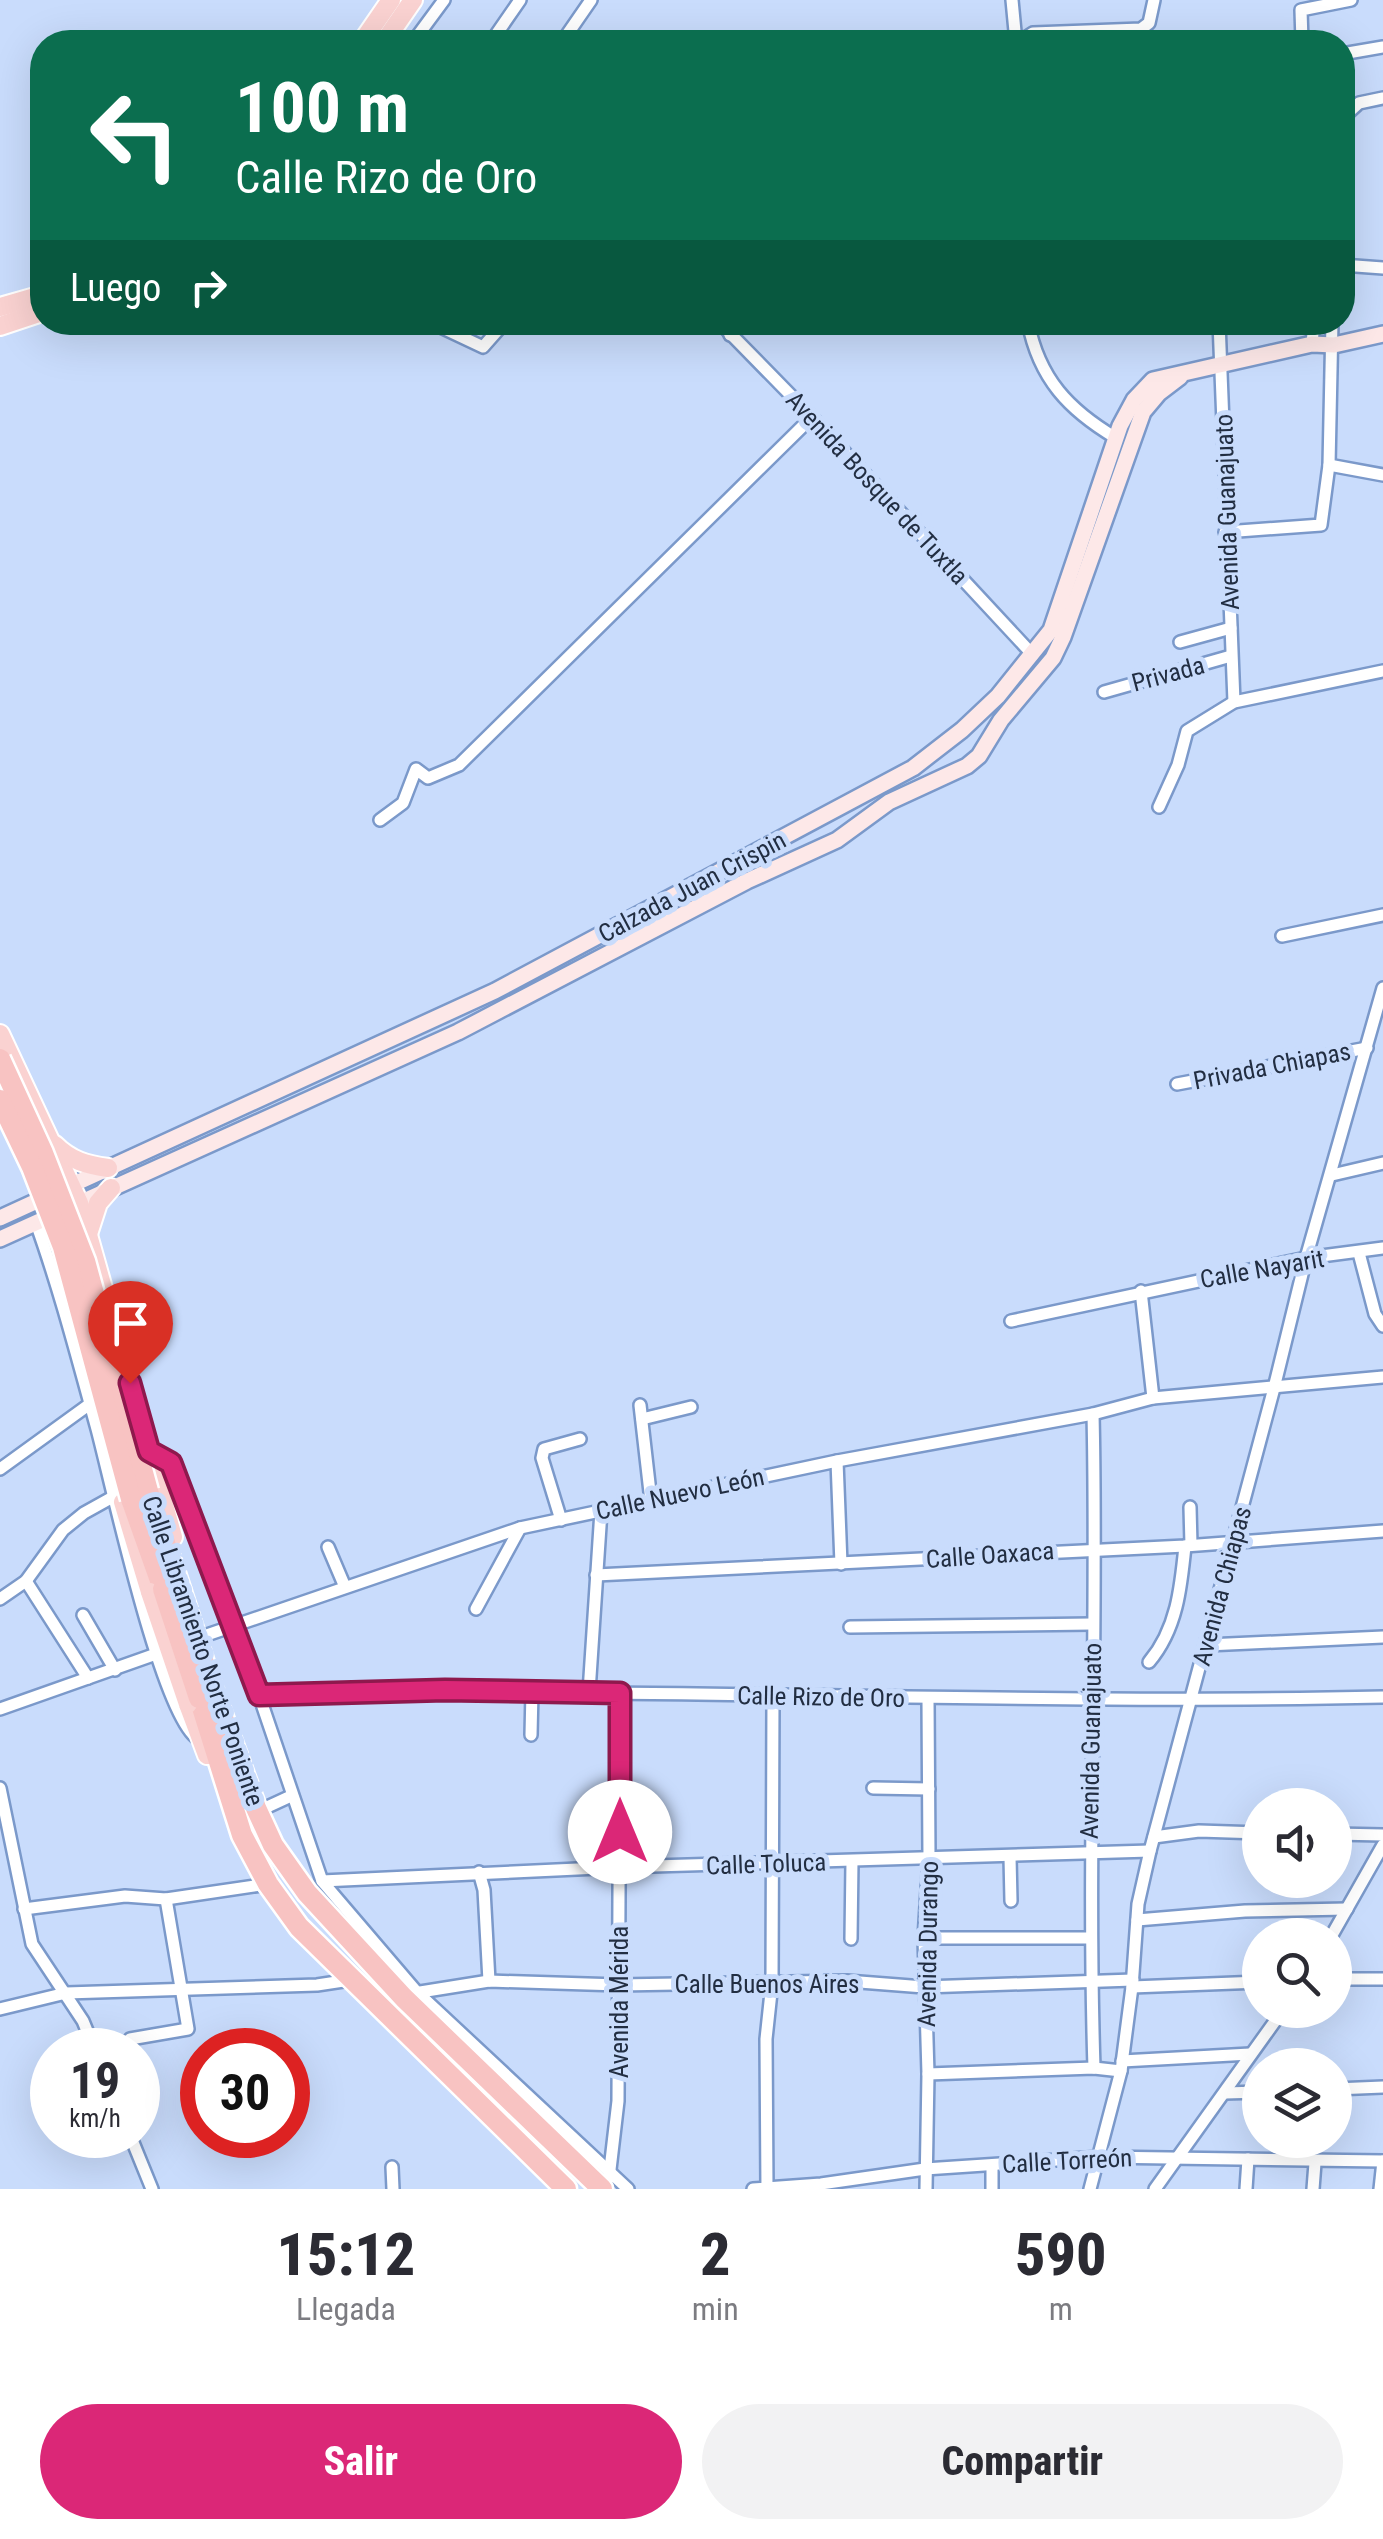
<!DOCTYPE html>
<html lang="es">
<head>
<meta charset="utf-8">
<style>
  body { margin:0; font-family:"Roboto Condensed",sans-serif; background:#f2f2f3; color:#2b2b33; height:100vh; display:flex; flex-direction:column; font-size:38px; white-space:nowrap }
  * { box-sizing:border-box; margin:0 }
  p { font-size:32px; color:#7c7c81 }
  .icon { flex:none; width:55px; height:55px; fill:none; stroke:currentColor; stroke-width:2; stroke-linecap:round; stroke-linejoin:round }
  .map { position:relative; height:2189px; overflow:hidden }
  .panel { display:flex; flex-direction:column; background:#fff; flex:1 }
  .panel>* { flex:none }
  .guide { position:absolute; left:30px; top:30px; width:1325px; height:305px; border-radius:40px; box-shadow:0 10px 40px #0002; background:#0b6e4f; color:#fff; overflow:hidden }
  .tools { position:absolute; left:1242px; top:1788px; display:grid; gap:20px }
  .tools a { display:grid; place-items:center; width:110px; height:110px; border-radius:50%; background:#fff; box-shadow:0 10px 40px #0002; font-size:50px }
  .speed { position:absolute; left:30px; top:2028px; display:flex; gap:20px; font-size:50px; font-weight:700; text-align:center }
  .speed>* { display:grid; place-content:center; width:130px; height:130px; border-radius:50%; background:#fff; box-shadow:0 10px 40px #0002; line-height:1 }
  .speed small { font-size:25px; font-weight:400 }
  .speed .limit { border:15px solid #d22; background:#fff; color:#111 }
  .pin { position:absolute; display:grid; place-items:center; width:85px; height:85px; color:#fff; margin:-102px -42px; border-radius:50% 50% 50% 0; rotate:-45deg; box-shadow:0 0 10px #0007 }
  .pin .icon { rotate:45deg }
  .me { position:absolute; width:110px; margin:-55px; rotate:0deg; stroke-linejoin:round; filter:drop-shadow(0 0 8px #0008) }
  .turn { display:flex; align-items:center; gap:35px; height:210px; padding:0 40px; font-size:45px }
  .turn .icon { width:130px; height:130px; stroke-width:2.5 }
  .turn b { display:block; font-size:70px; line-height:85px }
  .then { display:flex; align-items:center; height:95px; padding:0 40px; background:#0003; gap:20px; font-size:38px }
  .eta { display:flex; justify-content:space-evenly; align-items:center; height:170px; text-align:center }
  .eta b { font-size:60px; font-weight:800; line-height:70px }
  .primary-button { display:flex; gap:20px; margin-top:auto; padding:20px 40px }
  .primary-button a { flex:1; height:115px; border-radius:60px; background:#db2777; color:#fff; font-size:40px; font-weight:800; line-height:115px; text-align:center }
  .primary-button a+a { background:#f2f2f3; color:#2b2b33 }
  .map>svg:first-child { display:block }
</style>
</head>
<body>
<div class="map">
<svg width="1383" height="2189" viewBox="0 0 1383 2189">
  <rect width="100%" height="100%" fill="#c9dcfc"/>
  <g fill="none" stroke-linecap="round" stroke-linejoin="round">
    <defs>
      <g id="minor">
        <polyline points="1012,0 1016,42"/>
        <polyline points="413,42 444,0"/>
        <polyline points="491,42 520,0"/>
        <polyline points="562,42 591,0"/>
        <polyline points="1019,42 1033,33 1141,29 1149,23 1154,0"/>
        <polyline points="1302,42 1301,10 1351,0"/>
        <polyline points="1342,54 1383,47"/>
        <polyline points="1342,159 1347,114 1359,103 1383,98"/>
        <polyline points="1342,265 1383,268"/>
        <polyline points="430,322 483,347 505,322"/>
        <polyline points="719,322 812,417 1033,655"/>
        <path d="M 1028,322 C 1039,379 1069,410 1116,438"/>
        <polyline points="1219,322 1234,702"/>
        <polyline points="730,335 742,322"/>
        <polyline points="1312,344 1314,322"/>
        <polyline points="1329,465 1383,475"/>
        <polyline points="1225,532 1321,525 1329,465 1332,322"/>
        <polyline points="1180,642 1231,628"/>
        <polyline points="1104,692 1231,656"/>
        <polyline points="1159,807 1178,765 1187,731 1234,702 1383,671"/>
        <polyline points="380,820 403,803 416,769 428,778 459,765 812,417"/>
        <polyline points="1282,936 1383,915"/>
        <polyline points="1177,1084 1367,1048"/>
        <polyline points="1332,1175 1383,1163"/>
        <path d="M 36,1223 C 60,1290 78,1360 97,1429 C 111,1481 161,1715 197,1738"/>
        <polyline points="1359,1253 1375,1314 1383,1326"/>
        <polyline points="1141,1291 1153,1398"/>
        <polyline points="1011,1321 1306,1258 1383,1248"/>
        <polyline points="640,1405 651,1501"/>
        <path d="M 1093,1414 C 1098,1632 1087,1850 1094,2068"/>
        <polyline points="642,1419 691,1407"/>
        <polyline points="149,1451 171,1463 230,1626 259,1695 322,1881 416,1991 628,2189"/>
        <polyline points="837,1461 841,1564"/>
        <polyline points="0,1469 94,1401"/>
        <polyline points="1190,1507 1191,1545"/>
        <polyline points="561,1520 542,1458 544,1449 580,1439"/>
        <polyline points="328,1547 345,1587"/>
        <polyline points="596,1575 1185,1546 1383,1531"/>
        <polyline points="26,1581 88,1678"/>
        <polyline points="0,1599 26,1581 63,1530 84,1513 111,1498"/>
        <polyline points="476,1609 520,1528"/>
        <polyline points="83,1615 115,1670"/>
        <polyline points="850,1627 1092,1624"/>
        <polyline points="195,1639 520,1528 837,1461 1093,1414 1153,1398 1383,1377"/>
        <polyline points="1207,1645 1383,1637"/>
        <path d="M 1149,1662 C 1177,1629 1181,1587 1185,1546"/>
        <polyline points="589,1692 601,1511"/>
        <path d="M 259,1695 C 634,1685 1008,1706 1383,1697"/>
        <polyline points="0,1709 173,1648"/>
        <polyline points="531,1735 532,1691"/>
        <polyline points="0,1788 32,1944 83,2021 95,2050"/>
        <polyline points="873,1788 929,1789"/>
        <polyline points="265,1808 291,1796"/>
        <polyline points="1335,1834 1383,1835"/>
        <polyline points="1154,1837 1199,1831 1260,1833"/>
        <polyline points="1010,1857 1011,1901"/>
        <polyline points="479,1872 484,1890 489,1981"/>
        <polyline points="322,1881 620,1867 1150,1851"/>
        <polyline points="24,1909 125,1896 166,1899 268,1884"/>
        <polyline points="1137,1920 1245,1911 1347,1909"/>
        <polyline points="1332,1935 1383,1845"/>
        <polyline points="924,1938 1090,1938"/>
        <polyline points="851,1939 852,1861"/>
        <polyline points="1335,1979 1383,1979"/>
        <polyline points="1132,1987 1260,1982"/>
        <polyline points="414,1993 489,1981 619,1985 847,1981 924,1987 1133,1980"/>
        <polyline points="0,2009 66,1993 317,1985 350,1980"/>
        <polyline points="130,2039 188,2029 166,1899"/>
        <polyline points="1122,2061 1250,2054"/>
        <polyline points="928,2074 1094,2068 1121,2071"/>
        <polyline points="1335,2089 1383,2087"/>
        <polyline points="1225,2093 1260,2092"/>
        <polyline points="130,2135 152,2189"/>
        <polyline points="392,2167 393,2189"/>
        <polyline points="609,2178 618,2101 620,1693"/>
        <polyline points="753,2189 821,2184 925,2169 1101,2157 1383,2161"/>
        <polyline points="767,2189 766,2039 772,1983 773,1697"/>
        <polyline points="926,2189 928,2074 924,1938 929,1858 928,1699"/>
        <polyline points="992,2189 992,2165"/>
        <polyline points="1090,2189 1121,2071 1132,1987 1138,1904 1150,1851 1274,1388 1306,1258 1383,988"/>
        <polyline points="1155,2189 1283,2010"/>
        <polyline points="1246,2189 1248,2159"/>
        <polyline points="1313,2189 1315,2163"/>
        <polyline points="1380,2189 1383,2161"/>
      </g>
      <g id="secondary">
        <polyline points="0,1218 495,991 913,768 962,730 998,696 1051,630 1120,426 1134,400 1153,380 1312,344 1334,345 1383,334"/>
        <polyline points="0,1239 458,1032 747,881 837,840 889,802 967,766 979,756 1001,720 1053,658 1063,637 1143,412 1159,393 1180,377"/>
      </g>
      <g id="primary">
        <polyline points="362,42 391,0"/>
        <polyline points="384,42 413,0"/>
        <polyline points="0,307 42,295"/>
        <polyline points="0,326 42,312"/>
        <polyline points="0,1034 79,1203 173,1537"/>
        <path d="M 55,1145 C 71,1161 87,1165 108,1168"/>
        <polyline points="88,1234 98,1203 111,1188"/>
        <polyline points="123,1502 150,1592"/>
        <polyline points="188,1704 207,1755"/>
      </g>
      <g id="trunk">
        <polyline points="148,1491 180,1589"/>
        <polyline points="131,1499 163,1589"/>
        <polyline points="211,1685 256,1808 273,1845 307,1893 404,1998 602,2189"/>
        <polyline points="199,1698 242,1835 268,1884 299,1927 566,2189"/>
      </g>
    </defs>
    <!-- minor casing -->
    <use href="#minor" stroke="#7b99ca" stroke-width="16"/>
    <!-- secondary casing -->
    <use href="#secondary" stroke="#7b99ca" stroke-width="20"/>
    <!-- primary casing -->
    <use href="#primary" stroke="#fff" stroke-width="22"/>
    <!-- trunk casing -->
    <use href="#trunk" stroke="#fff" stroke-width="25"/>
    <!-- minor -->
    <use href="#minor" stroke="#fff" stroke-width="11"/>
    <!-- secondary -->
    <use href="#secondary" stroke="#fde8e8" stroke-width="15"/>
    <!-- primary -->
    <use href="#primary" stroke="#fad2d1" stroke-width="18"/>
    <!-- trunk -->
    <use href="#trunk" stroke="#f8c3c2" stroke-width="20"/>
    <defs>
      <polyline id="primary-bridge" points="150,1592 188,1704"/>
      <g id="trunk-bridge">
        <polyline points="0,1059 43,1153 85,1261 148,1491"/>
        <polyline points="0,1100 32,1167 63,1247 131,1499"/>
        <polyline points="163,1589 199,1698"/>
        <polyline points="180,1589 211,1685"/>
      </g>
    </defs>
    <!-- primary-bridge casing -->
    <use href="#primary-bridge" stroke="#fff" stroke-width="22" stroke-linecap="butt"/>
    <!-- trunk-bridge casing -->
    <use href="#trunk-bridge" stroke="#fff" stroke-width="25" stroke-linecap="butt"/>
    <!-- primary-bridge -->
    <use href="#primary-bridge" stroke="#fad2d1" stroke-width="18"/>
    <!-- trunk-bridge -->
    <use href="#trunk-bridge" stroke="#f8c3c2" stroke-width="20"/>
  </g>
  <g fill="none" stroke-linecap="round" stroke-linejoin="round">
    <defs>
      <polyline id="route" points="130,1383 149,1451 171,1463 259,1695 445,1690 620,1693 620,1832"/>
    </defs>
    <!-- route casing -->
    <use href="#route" stroke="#8e194d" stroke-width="25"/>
    <!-- route -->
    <use href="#route" stroke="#db2777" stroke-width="18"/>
  </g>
  <g text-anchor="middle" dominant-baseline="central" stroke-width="10" stroke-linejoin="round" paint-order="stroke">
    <!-- street labels -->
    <g font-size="25" fill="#222e42" stroke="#c9dcfc">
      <text transform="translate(877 488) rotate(47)">Avenida Bosque de Tuxtla</text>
      <text transform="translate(1227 512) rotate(-92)">Avenida Guanajuato</text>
      <text transform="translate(1168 674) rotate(-15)">Privada</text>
      <text transform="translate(692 887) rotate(-28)">Calzada Juan Crispin</text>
      <text transform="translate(1272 1066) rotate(-11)">Privada Chiapas</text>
      <text transform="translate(1262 1269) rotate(-10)">Calle Nayarit</text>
      <text transform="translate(680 1494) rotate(-12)">Calle Nuevo León</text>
      <text transform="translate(990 1555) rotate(-4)">Calle Oaxaca</text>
      <text transform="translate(1222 1586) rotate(-75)">Avenida Chiapas</text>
      <text transform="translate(203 1651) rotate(71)">Calle Libramiento Norte Poniente</text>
      <text transform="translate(821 1697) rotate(1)">Calle Rizo de Oro</text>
      <text transform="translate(1091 1741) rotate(-89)">Avenida Guanajuato</text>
      <text transform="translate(766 1864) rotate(-2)">Calle Toluca</text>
      <text transform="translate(928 1944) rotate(-89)">Avenida Durango</text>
      <text x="767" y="1984">Calle Buenos Aires</text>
      <text transform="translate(619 2002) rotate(-90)">Avenida Mérida</text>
      <text transform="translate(1067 2161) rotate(-3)">Calle Torreón</text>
    </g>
  </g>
</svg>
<div class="tools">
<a><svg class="icon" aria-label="sound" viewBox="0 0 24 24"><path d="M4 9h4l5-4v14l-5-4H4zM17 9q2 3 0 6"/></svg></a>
<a><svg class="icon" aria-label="search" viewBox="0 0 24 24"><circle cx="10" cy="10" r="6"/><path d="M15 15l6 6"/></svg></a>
<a><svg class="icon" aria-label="layers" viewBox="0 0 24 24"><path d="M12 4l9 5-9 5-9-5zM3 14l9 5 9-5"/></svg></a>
</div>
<div class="speed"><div>19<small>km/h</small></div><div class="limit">30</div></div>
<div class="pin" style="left:130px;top:1383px;background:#d93025"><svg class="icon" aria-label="arrive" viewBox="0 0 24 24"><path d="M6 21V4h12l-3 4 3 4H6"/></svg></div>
<svg class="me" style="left:620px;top:1832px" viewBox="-20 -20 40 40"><circle r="19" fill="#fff"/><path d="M0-13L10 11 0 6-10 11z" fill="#db2777"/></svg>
<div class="guide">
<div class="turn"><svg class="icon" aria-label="left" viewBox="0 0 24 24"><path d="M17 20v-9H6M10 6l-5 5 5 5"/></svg><div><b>100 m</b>Calle Rizo de Oro</div></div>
<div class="then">Luego<svg class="icon" aria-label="right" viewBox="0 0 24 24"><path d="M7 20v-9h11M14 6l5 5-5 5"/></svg></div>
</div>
</div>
<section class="panel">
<div class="eta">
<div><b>15:12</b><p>Llegada</p></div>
<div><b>2</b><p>min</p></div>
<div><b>590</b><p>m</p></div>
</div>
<div class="primary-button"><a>Salir</a><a>Compartir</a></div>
</section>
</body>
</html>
